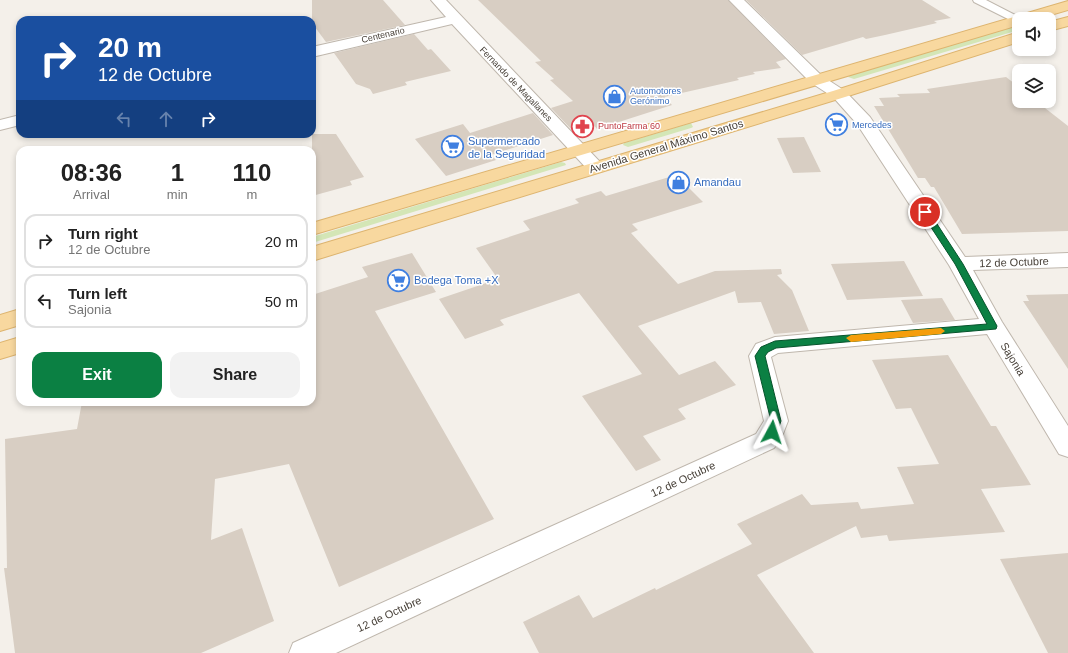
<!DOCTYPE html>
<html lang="en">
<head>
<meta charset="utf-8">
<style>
  body { margin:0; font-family:Helvetica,sans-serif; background:#f2f2f2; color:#222; height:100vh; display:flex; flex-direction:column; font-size:15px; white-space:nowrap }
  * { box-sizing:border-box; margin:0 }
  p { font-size:13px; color:#767676 }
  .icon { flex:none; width:22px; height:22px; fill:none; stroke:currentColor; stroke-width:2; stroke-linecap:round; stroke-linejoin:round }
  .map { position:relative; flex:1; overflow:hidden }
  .side { position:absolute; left:16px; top:146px; width:300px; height:260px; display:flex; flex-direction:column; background:#fff; border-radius:12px; box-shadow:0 2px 6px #0003 }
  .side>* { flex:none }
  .guide { position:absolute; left:16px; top:16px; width:300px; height:122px; border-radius:12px; box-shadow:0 2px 6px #0003; background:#1a4fa0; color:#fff; overflow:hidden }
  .tools { position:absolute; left:1012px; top:12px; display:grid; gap:8px }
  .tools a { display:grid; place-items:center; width:44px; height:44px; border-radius:8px; background:#fff; box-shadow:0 2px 6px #0003; font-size:20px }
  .pin { position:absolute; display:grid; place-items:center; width:34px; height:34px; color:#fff; margin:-17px; border:2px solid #fff; border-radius:50%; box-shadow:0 1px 4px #0007 }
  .me { position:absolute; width:44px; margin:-22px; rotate:5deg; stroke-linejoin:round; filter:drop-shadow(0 0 3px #0008) }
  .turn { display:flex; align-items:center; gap:14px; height:84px; padding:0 16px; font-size:18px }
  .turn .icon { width:52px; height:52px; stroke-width:2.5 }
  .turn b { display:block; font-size:28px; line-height:34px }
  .lanes { display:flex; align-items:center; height:38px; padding:0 16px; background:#0003; justify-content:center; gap:20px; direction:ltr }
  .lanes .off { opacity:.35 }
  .eta { display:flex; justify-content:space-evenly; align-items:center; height:68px; text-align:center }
  .eta b { font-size:24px; font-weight:700; line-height:28px }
  .action { display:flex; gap:8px; margin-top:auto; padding:8px 16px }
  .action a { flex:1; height:46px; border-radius:12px; background:#0b8043; color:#fff; font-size:16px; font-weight:700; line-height:46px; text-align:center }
  .action a+a { background:#f2f2f2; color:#222 }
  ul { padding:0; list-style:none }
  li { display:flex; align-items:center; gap:12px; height:54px; margin:0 8px 6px; padding:0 8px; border:2px solid #e0e0e0; border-radius:12px }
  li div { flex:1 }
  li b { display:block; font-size:15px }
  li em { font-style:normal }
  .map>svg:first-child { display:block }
</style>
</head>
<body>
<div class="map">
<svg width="1068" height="653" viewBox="0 0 1068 653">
  <rect width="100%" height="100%" fill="#f4f0ea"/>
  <!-- green -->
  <g fill="#d4e6b6">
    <polygon points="1019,25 1019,30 854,79 848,77 850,75"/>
    <polygon points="691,123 693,127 691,128 628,147 623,145 624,143"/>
    <polygon points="561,162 565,163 566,165 312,243 312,237"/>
  </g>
  <!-- building -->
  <g fill="#d8cec3">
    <polygon points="312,0 383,0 405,25 326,42 312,23"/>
    <polygon points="478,0 728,0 786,59 776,62 781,68 753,72 755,74 737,78 739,80 664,97 672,105 597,129 591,122 571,129 551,108 573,101 550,80 554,79 535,62 541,61"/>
    <polygon points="746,0 922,0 951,18 934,21 937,23 885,35 866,39 863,37 802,55"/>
    <polygon points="414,34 428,50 431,49 451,71 405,82 407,85 373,94 370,89 356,84 334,53"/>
    <polygon points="1006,77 1019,87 1019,101 1036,101 1068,126 1068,231 962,234 934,187 931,187 925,178 918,178 874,106 884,106 879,98 900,97 897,94 930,93 927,89"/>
    <polygon points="533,113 553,135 491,155 496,160 446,176 415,139 463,124 470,133"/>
    <polygon points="312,134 336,134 364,177 350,181 352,185 312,196"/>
    <polygon points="804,137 821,172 793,173 777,138"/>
    <polygon points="676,175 703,202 632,224 638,230 631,233 678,284 715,271 781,269 782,274 777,275 792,290 809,331 774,334 761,302 738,303 735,291 638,326 679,375 715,361 736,385 678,409 686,419 643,436 661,460 636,471 582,396 642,374 579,293 500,320 504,325 465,339 439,299 498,279 476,248 530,230 523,221 579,203 575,199 601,191 606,196"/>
    <polygon points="412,253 436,292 375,311 494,519 339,587 289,464 215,479 211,540 242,528 274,621 201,653 15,653 4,568 7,568 5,439 77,429 82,402 312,402 312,295 368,277 362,267"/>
    <polygon points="904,261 923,296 847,300 831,264"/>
    <polygon points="1068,294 1068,369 1023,301 1029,301 1026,295"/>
    <polygon points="942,298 955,320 913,323 901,300"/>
    <polygon points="948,355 991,426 996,426 1031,485 981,489 1005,532 889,541 887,535 861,538 856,526 757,575 814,653 539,653 523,622 579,595 593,618 655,588 656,590 752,544 737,524 802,494 811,505 858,502 861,509 914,504 897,467 939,464 911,408 896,409 872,360"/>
    <polygon points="1068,553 1068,653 1048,653 1000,559"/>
  </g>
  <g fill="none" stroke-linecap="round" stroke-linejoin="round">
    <defs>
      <polygon id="lane" points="973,0 986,0 1023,19 1019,19 1019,23 1014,22 974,2"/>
      <g id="street">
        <polygon points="431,0 446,0 601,163 604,167 601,171 595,172 589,171 452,24 312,57 312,47 446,17"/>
        <polygon points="729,0 744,0 822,76 845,91 870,117 965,257 1068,253 1068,267 973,270 1002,322 1068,426 1068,457 1059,454 987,334 778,353 771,357 788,421 781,439 774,448 336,653 289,653 293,643 756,434 764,421 749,356 756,344 775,337 979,319 949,265 857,124 833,97 810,82"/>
        <polygon points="20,115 20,125 0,130 0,120"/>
      </g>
      <g id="primary">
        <polygon points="1068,1 1068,10 1037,19 1019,19 1019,25 312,235 312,223"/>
        <polygon points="1068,17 1068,26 1049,31 1049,22"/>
        <polygon points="1019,32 1019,42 845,97 312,261 312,247 833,91"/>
        <polygon points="20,309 20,325 0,331 0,315"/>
        <polygon points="20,337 20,353 0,359 0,343"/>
      </g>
    </defs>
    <!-- lane casing -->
    <use href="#lane" stroke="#bfb7ad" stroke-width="2"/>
    <!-- street casing -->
    <use href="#street" stroke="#bfb7ad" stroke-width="2"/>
    <!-- primary casing -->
    <use href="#primary" stroke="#ddb46f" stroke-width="2"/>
    <!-- lane -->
    <use href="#lane" fill="#fff" fill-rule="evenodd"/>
    <!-- street -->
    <use href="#street" fill="#fff" fill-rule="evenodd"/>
    <!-- primary -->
    <use href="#primary" fill="#f8d89f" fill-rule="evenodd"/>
  </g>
  <!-- route -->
  <polygon fill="#0b8043" stroke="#07532c" points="925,209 928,210 963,264 997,326 996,329 776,348 768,352 765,356 781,421 776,435 769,435 767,432 771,421 755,356 761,347 775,341 987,324 955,264 921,212"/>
  <!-- slow -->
  <polygon fill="#f59e0b" points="941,328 945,331 941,334 851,342 846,338 851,335"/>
  <!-- icons -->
  <defs>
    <symbol id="shop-ring" viewBox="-11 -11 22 22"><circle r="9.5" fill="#fff" stroke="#3f7fe0" stroke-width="1.5"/><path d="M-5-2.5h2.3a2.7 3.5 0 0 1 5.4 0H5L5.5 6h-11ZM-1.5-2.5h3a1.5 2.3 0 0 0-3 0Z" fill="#3f7fe0"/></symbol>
    <symbol id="supermarket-ring" viewBox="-11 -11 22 22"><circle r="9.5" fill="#fff" stroke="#3f7fe0" stroke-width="1.5"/><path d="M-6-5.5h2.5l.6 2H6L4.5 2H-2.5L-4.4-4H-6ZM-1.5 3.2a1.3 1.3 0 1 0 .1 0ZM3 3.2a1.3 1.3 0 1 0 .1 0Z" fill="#3f7fe0"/></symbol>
    <symbol id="pharmacy-ring" viewBox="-11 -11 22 22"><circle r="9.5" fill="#fff" stroke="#e0444e" stroke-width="1.5"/><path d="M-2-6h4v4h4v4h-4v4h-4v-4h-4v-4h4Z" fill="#e0444e"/></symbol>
  </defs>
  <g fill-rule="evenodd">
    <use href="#shop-ring" x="602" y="84" width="25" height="25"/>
    <use href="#supermarket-ring" x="824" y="112" width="25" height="25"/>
    <use href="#pharmacy-ring" x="570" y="114" width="25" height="25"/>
    <use href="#supermarket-ring" x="440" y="134" width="25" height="25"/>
    <use href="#shop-ring" x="666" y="170" width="25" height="25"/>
    <use href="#supermarket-ring" x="386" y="268" width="25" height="25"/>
  </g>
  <g text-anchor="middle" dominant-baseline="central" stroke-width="3" stroke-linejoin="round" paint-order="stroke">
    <!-- far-street labels -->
    <g font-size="9" fill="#484139" stroke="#fff">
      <text transform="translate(383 35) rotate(-13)">Centenario</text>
      <text transform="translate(516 84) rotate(46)">Fernando de Magallanes</text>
    </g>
    <!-- far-shop labels -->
    <g font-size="9" fill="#366cbe" stroke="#fff" text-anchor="start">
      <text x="630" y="91">Automotores<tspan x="630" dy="10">Gerónimo</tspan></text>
      <text x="852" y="125">Mercedes</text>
    </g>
    <!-- far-health labels -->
    <g font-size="9" fill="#be3a42" stroke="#fff" text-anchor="start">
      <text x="598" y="126">PuntoFarma 60</text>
    </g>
    <!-- shop labels -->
    <g font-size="11" fill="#366cbe" stroke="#fff" text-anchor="start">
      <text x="468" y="141">Supermercado<tspan x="468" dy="13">de la Seguridad</tspan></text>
      <text x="694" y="182">Amandau</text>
      <text x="414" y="280">Bodega Toma +X</text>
    </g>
    <!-- street labels -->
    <g font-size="11" fill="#484139" stroke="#fff">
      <text transform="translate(666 146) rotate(-17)">Avenida General Máximo Santos</text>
      <text transform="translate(1014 262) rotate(-2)">12 de Octubre</text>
      <text transform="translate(1013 359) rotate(58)">Sajonia</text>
      <text transform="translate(683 479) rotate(-25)">12 de Octubre</text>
      <text transform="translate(389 614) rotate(-25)">12 de Octubre</text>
    </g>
  </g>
</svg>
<div class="tools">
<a><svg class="icon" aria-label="sound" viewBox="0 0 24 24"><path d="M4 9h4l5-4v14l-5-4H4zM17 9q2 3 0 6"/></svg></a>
<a><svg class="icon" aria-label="layers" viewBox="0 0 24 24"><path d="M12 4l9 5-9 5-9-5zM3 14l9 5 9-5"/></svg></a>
</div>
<div class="pin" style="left:925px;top:212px;background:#d93025"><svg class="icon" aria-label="arrive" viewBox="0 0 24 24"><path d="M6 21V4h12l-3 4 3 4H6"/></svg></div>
<svg class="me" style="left:772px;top:432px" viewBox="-20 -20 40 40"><path d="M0-17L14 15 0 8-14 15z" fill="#0b8043" stroke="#fff" stroke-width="4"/></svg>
<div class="guide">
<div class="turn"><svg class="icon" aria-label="right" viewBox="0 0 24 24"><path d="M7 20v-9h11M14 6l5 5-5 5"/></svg><div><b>20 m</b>12 de Octubre</div></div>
<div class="lanes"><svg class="icon off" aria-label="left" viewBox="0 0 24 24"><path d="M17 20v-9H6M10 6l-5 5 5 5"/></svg><svg class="icon off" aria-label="ahead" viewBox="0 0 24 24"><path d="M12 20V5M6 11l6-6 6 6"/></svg><svg class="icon" aria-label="right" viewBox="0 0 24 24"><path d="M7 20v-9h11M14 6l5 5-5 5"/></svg></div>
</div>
<section class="side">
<div class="eta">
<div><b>08:36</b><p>Arrival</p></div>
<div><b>1</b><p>min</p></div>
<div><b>110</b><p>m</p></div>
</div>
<ul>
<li><svg class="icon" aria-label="right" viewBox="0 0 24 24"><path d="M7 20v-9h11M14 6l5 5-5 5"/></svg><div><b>Turn right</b><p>12 de Octubre</p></div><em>20 m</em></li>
<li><svg class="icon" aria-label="left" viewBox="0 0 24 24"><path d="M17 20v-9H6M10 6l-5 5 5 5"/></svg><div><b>Turn left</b><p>Sajonia</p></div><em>50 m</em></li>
</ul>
<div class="action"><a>Exit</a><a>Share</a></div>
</section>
</div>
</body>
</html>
